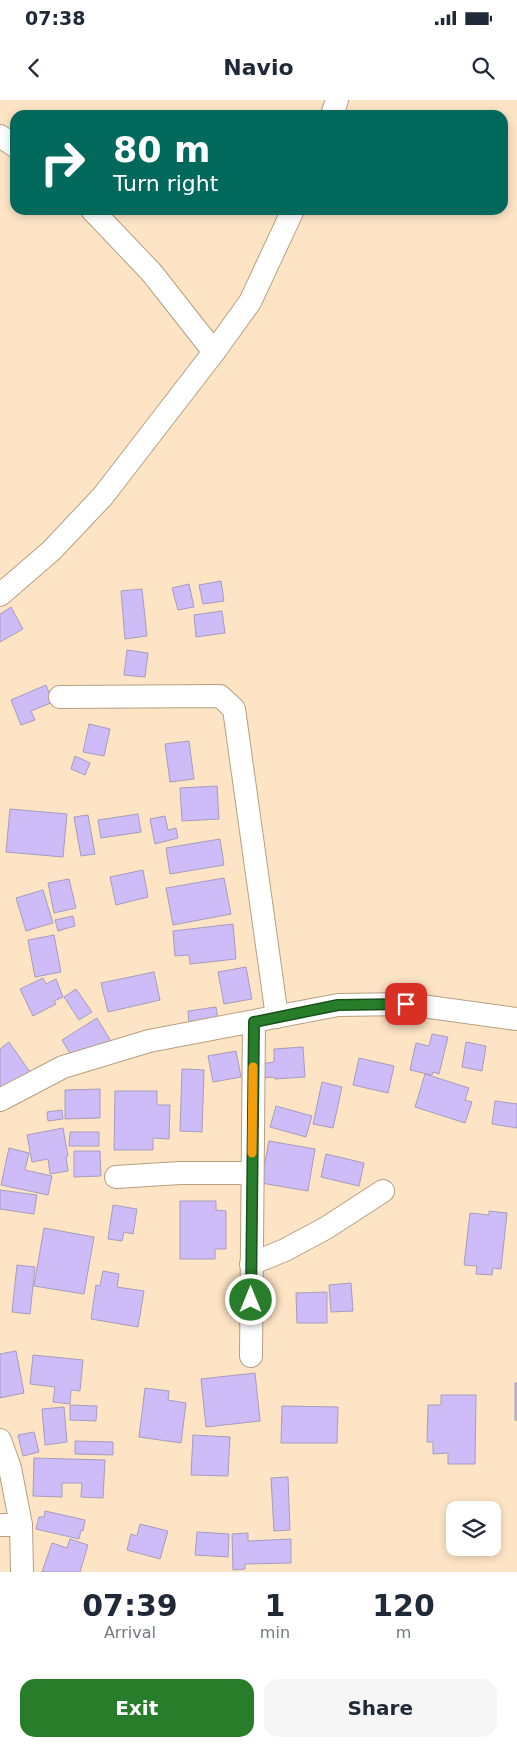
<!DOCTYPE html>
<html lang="en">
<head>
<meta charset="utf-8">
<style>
  body { margin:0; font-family:"DejaVu Sans",sans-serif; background:#f6f6f7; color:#1f2937; height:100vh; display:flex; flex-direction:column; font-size:19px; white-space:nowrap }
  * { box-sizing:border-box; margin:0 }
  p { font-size:16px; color:#747a83 }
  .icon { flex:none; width:28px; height:28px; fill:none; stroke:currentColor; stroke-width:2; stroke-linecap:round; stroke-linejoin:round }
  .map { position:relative; height:1472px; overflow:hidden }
  .details { display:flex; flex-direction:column; background:#fff; flex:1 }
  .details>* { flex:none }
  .hud { position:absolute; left:10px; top:10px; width:498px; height:105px; border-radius:15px; box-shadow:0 2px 8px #0003; background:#00695c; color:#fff; overflow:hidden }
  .buttons { position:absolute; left:446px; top:1401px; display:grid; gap:10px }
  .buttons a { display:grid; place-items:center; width:55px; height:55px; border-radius:10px; background:#fff; box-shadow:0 2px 8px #0003; font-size:25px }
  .pin { position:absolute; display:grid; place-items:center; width:42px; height:42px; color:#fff; margin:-21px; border-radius:10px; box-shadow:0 2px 8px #0006 }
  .me { position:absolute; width:55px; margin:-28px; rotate:0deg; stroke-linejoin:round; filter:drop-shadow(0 0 4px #0008) }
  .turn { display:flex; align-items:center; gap:18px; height:105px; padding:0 20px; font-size:22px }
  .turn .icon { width:65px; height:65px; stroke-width:2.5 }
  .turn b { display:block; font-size:35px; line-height:42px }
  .eta { display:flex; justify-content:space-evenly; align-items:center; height:85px; text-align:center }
  .eta b { font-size:30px; font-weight:600; line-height:35px }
  .primary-button { display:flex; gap:10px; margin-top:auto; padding:10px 20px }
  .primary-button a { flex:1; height:58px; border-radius:15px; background:#287d2a; color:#fff; font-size:20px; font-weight:600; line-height:58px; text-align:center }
  .primary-button a+a { background:#f6f6f7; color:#1f2937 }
  .status { display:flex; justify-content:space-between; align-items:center; height:35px; padding:0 25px; background:#fff; direction:ltr }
  .status svg { height:14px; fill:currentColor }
  header { display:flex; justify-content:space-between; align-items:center; height:65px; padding:0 20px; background:#fff; font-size:22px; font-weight:600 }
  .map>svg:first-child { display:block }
</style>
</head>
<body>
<div class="status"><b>07:38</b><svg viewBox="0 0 49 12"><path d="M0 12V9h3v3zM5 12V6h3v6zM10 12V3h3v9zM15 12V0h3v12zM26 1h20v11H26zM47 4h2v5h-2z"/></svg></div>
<header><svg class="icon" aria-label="back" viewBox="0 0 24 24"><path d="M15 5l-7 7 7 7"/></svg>Navio<svg class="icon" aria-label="search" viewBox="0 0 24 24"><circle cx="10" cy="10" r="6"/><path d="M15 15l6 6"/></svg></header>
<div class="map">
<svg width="517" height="1472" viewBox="0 0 517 1472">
  <rect width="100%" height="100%" fill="#fde4c5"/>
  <!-- building -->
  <g fill="#cebcf8" stroke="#a69cbe">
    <polygon points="221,481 224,501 203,504 199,485"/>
    <polygon points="189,484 194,507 178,510 172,488"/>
    <polygon points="142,489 147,536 125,539 121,491"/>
    <polygon points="11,507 23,529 0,542 0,514"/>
    <polygon points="222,511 225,533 196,537 194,515"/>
    <polygon points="127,550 148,553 145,577 124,575"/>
    <polygon points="46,585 53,602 31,611 35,620 21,625 11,600"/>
    <polygon points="89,624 110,629 104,656 83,652"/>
    <polygon points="189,641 194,679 170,682 165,644"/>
    <polygon points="75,656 90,663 85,675 71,669"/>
    <polygon points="217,686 219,719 182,721 180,688"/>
    <polygon points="10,709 67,714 63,757 6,752"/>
    <polygon points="138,714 141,732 101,738 98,720"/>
    <polygon points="88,715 95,754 81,756 74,717"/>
    <polygon points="165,716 168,730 176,728 178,738 155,744 150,719"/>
    <polygon points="220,739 224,765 170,774 166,748"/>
    <polygon points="143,770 148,797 116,805 110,777"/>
    <polygon points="224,778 231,814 173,825 166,788"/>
    <polygon points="69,779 76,808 54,813 48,783"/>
    <polygon points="43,790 53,823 26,831 16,798"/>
    <polygon points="73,816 75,826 58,831 55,820"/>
    <polygon points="233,824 236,859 190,864 189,855 175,856 173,831"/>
    <polygon points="54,835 61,872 35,877 28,840"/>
    <polygon points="246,867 252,899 224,904 218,872"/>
    <polygon points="154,872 160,900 108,912 101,883"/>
    <polygon points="43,878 46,884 56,879 63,897 54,901 56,904 33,916 20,889"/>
    <polygon points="76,889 92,912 79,920 64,897"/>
    <polygon points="216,907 218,920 189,923 188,911"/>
    <polygon points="97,918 112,943 77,965 62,940"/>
    <polygon points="432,934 448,937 439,974 433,972 432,975 410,970 416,943 429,946"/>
    <polygon points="9,942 30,972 0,993 0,949"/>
    <polygon points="466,942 486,946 482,971 462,967"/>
    <polygon points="303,947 305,977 275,979 274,977 261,978 260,964 274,962 274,949"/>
    <polygon points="236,951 241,977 213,982 208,956"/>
    <polygon points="359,958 394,966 388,993 353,985"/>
    <polygon points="182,969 204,970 202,1032 180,1031"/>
    <polygon points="425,974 469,988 465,1000 472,1002 465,1023 415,1007"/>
    <polygon points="322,982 342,987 333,1028 313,1024"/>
    <polygon points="100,989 100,1018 65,1019 65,990"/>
    <polygon points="115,991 157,991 157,1005 170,1005 169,1039 153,1038 153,1050 114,1050"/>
    <polygon points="495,1001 517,1004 517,1028 492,1024"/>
    <polygon points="276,1006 312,1016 306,1037 270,1027"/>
    <polygon points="62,1010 63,1019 48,1021 47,1012"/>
    <polygon points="63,1028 68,1056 66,1057 68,1071 50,1074 48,1059 32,1062 27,1035"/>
    <polygon points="70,1032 99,1032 99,1046 69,1046"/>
    <polygon points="269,1041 315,1049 308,1091 261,1083"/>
    <polygon points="9,1048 29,1053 25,1070 52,1076 48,1095 1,1085"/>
    <polygon points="74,1051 100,1051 101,1076 74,1077"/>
    <polygon points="326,1054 364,1063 359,1086 321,1077"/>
    <polygon points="0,1090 37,1095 34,1114 0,1109"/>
    <polygon points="180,1101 216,1101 216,1110 226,1111 226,1149 215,1149 215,1159 180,1159"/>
    <polygon points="113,1105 137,1109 133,1134 124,1132 122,1141 108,1139"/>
    <polygon points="489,1111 507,1113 501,1169 493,1168 492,1175 476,1174 477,1166 464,1165 470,1113 489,1115"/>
    <polygon points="44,1128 94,1137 84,1194 34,1186"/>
    <polygon points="17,1165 35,1167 30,1214 12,1212"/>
    <polygon points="103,1171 119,1174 117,1187 144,1191 138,1227 91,1219 96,1185 100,1186"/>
    <polygon points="351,1183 353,1211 331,1212 329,1185"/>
    <polygon points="327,1192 327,1223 297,1223 296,1193"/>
    <polygon points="16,1251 24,1293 0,1298 0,1254"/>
    <polygon points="33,1255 83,1260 80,1291 71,1290 70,1304 53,1302 55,1287 30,1284"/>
    <polygon points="255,1273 260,1321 206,1327 201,1279"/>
    <rect x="515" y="1283" width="2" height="37"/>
    <polygon points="145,1288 169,1291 168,1300 186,1303 181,1343 139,1337"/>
    <polygon points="441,1295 476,1295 475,1364 448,1364 448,1353 433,1354 433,1342 427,1342 428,1305 441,1305"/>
    <polygon points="70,1305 97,1306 96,1321 70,1320"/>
    <polygon points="282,1306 338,1307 337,1343 281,1343"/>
    <polygon points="64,1307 67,1342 45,1345 42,1309"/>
    <polygon points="34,1332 39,1352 23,1356 18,1335"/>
    <polygon points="193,1335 230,1337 228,1376 191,1375"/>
    <polygon points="75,1341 113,1342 113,1355 75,1354"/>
    <polygon points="34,1358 105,1360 103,1398 81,1397 82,1383 62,1383 62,1397 33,1396"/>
    <polygon points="288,1377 290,1430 274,1431 271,1378"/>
    <polygon points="45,1411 85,1420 83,1431 81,1430 79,1439 36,1429 39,1417 44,1417"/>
    <polygon points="140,1424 168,1431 160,1459 127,1450 131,1434 137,1436"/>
    <polygon points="197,1432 229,1434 228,1457 195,1455"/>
    <polygon points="248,1433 248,1441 291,1439 291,1463 245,1464 245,1469 233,1470 232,1434"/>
    <polygon points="70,1439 88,1445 80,1472 42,1472 52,1443 67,1448"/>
  </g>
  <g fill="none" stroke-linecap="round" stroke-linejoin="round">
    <defs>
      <g id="minor">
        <polyline points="332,15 337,0"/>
        <polyline points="0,36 15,46"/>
        <polyline points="92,110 152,173 214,252"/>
        <polyline points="0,495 51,451 103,396 214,252 250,202 293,110"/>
        <polyline points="60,597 220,596 234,609 277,917"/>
        <polyline points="0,1000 63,967 149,941 338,905 407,904 517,919"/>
        <polyline points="116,1077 180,1073 251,1073"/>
        <polyline points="251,1164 285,1150 326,1128 383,1091"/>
        <polyline points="251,1256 254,922"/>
        <polyline points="0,1340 10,1368 21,1425 22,1472"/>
        <polyline points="0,1425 21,1425"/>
      </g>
    </defs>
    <!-- minor casing -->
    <use href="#minor" stroke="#b69f81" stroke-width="24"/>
    <!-- minor -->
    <use href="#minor" stroke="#fff" stroke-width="22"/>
  </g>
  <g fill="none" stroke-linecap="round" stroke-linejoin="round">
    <defs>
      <polyline id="route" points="251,1200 254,922 338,905 406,904"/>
    </defs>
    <!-- route casing -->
    <use href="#route" stroke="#1a511b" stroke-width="12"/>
    <!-- route -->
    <use href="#route" stroke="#287d2a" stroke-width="9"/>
    <!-- slow -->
    <polyline stroke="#f59e0b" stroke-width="9" points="252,1053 253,967"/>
  </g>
</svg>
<div class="buttons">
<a><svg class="icon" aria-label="layers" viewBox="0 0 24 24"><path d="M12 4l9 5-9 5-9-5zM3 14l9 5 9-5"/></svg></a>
</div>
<div class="pin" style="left:406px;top:904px;background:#d93025"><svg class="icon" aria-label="arrive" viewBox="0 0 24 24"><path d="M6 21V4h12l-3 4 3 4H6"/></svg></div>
<svg class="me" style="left:251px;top:1200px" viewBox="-20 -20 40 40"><circle r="17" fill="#287d2a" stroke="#fff" stroke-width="3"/><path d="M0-11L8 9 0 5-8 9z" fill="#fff"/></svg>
<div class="hud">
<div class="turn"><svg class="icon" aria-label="right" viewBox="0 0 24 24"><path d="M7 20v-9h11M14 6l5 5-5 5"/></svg><div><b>80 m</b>Turn right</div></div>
</div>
</div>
<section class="details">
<div class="eta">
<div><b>07:39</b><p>Arrival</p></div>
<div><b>1</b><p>min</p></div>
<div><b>120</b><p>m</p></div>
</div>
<div class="primary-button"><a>Exit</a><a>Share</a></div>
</section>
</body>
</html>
